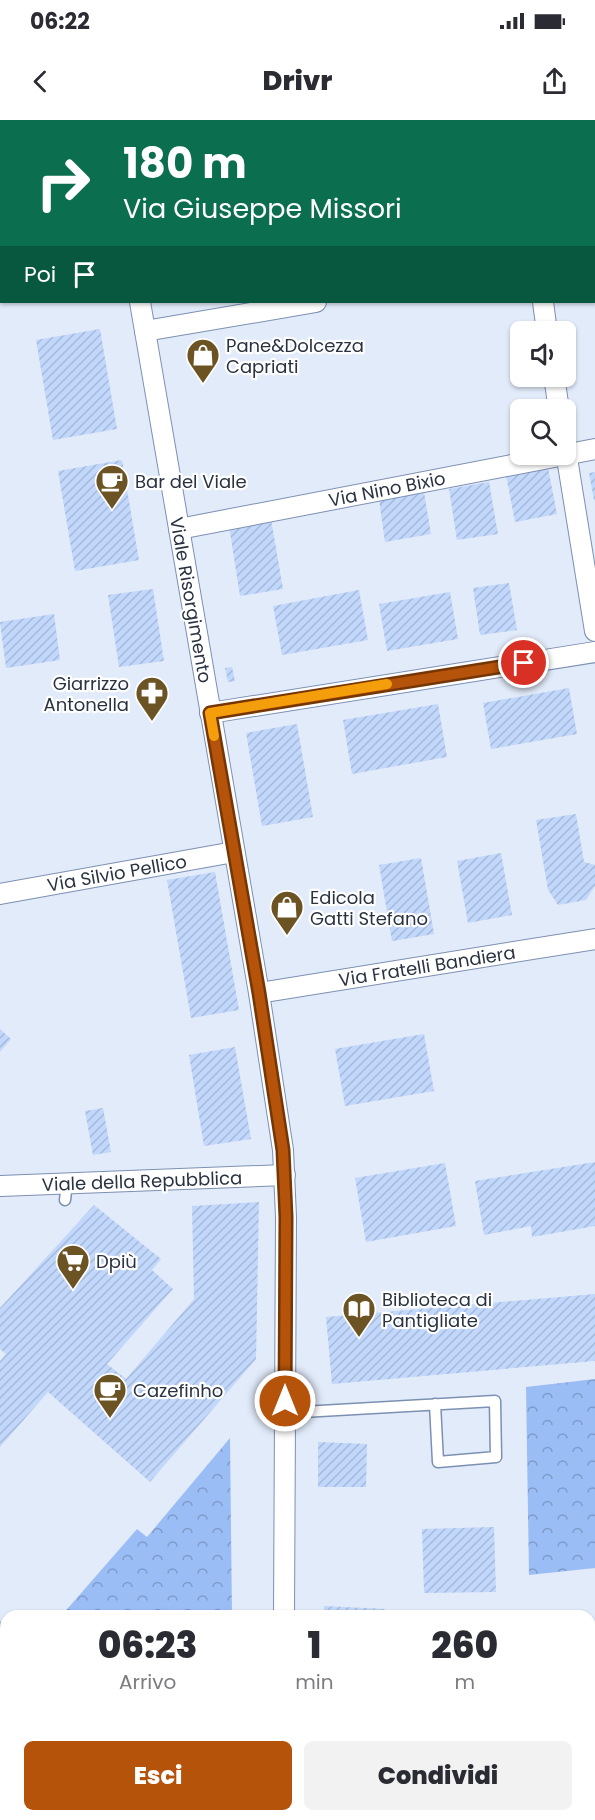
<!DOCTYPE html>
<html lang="it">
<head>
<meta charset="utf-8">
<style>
  body { margin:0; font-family:Poppins,sans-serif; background:#f2f2f3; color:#2b2b33; height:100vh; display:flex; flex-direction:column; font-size:22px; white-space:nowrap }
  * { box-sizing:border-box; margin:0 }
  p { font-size:20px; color:#7c7c81 }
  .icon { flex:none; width:33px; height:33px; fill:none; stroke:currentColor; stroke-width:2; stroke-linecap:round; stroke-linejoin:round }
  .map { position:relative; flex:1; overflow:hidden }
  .panel { position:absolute; left:0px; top:1490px; width:596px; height:212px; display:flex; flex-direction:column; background:#fff; border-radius:18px 18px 0 0; box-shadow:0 2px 4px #0004 }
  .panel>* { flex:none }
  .banner { position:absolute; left:0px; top:0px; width:596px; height:183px; box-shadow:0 2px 4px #0004; background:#0b6e4f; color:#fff; overflow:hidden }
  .tools { position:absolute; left:510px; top:201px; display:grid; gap:12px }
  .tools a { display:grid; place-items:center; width:66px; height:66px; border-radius:9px; background:#fff; box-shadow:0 2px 4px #0004; font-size:30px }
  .pin { position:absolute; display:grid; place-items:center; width:51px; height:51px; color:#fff; margin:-26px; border:3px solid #fff; border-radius:50%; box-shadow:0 2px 6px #0007 }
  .me { position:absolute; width:66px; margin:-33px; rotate:0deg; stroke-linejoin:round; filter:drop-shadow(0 0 4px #0008) }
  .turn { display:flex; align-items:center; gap:21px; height:126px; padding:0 24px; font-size:27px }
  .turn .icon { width:78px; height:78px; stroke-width:2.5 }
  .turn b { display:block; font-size:42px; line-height:51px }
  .then { display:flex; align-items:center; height:57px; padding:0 24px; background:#0003; gap:12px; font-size:22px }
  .eta { display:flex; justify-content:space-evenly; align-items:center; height:102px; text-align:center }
  .eta b { font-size:36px; font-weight:800; line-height:42px }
  .action { display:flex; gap:12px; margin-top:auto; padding:12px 24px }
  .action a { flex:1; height:69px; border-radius:9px; background:#b45309; color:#fff; font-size:24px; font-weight:800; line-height:69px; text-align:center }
  .action a+a { background:#f2f2f3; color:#2b2b33 }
  .status { display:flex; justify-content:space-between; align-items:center; height:42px; padding:0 30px; background:#fff; direction:ltr }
  .status svg { height:16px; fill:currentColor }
  header { display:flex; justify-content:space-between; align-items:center; height:78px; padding:0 24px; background:#fff; font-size:27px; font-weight:800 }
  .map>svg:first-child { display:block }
</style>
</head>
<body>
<div class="status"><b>06:22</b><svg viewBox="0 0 49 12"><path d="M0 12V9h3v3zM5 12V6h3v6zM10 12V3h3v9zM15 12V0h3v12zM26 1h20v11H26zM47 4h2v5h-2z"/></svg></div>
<header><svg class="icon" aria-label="back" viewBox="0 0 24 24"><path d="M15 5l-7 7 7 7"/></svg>Drivr<svg class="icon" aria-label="share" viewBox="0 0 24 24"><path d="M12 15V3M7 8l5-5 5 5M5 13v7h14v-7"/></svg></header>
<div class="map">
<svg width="595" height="1700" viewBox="0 0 595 1700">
  <defs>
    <pattern id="park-crowns" width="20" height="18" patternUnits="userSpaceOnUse" patternTransform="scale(1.5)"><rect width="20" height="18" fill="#9bbdf6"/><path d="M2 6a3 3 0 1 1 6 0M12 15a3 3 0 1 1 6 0" fill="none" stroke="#7f9ac9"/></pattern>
    <pattern id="building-hatch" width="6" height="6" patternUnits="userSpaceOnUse" patternTransform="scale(1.5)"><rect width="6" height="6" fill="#c1d7fb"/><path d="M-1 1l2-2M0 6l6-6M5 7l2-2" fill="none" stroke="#a6b9d8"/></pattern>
  </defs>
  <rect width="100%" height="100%" fill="#e2ebfa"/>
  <!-- park -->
  <g fill="url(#park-crowns)">
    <polygon points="595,1259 595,1448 529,1455 526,1267"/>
    <polygon points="230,1318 232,1495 62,1495 137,1409 147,1417"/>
    <polygon points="0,1501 6,1506 6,1630 0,1631"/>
  </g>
  <!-- building -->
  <g fill="url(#building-hatch)">
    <polygon points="100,209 117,309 53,320 36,220"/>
    <polygon points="122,340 139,440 75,451 58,351"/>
    <polygon points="548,348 557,394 515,402 506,355"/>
    <polygon points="595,352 595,380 594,380 589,353"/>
    <polygon points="489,362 498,414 457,420 449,369"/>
    <polygon points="424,372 431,414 385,422 379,380"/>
    <polygon points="271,399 283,469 240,476 229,406"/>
    <polygon points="509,463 517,510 480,515 473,468"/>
    <polygon points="153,469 164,541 119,547 108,475"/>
    <polygon points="359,470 368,520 282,535 273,486"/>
    <polygon points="450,472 458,519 387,531 379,484"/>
    <polygon points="54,494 60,540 6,548 0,502"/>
    <polygon points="232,547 235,561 228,562 225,548"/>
    <polygon points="569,568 577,614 491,629 483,583"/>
    <polygon points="438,584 447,637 352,654 343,600"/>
    <polygon points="297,604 313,697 262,706 246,613"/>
    <polygon points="576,694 584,742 595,745 595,766 586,780 558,785 548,770 536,700"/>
    <polygon points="501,733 512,795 468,803 457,741"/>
    <polygon points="421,738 434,814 392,821 379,745"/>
    <polygon points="215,752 239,890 191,898 167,760"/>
    <polygon points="0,909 11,919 0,932"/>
    <polygon points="424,914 434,971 345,986 335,929"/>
    <polygon points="235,927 251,1019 204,1026 189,935"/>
    <polygon points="103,988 111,1032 93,1035 85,991"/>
    <polygon points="595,1042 595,1106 532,1117 531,1106 484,1115 475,1061"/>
    <polygon points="445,1043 456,1106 366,1122 355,1058"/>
    <polygon points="259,1082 256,1239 150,1362 48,1272 0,1327 0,1241 6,1234 0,1229 0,1188 94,1085 161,1139 152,1150 173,1169 107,1244 126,1259 194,1179 192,1086"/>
    <polygon points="595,1174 595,1241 332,1264 326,1197"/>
    <polygon points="318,1322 367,1324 366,1367 318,1367"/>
    <polygon points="494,1407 496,1472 424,1473 422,1409"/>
    <polygon points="324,1486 385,1489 385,1496 324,1496"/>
    <rect x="590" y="1531" width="5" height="54"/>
    <rect x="313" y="1695" width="89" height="5"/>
  </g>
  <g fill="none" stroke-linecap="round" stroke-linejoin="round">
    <defs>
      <g id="lane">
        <polyline points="65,1080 67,1063"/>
        <polyline points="285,1293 495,1281 496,1337 438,1342 435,1284"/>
      </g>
      <g id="street">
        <polyline points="105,0 105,2"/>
        <polyline points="511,0 512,2"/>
        <polyline points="225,2 234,0"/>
        <polyline points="594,134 595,133"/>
        <polyline points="140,182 259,873 283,1030 286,1097 284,1496"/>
        <polyline points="543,182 547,212"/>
        <polyline points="145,211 316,182"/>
        <polyline points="554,256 559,290"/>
        <polyline points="566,332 595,511"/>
        <polyline points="179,409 595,329"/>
        <polyline points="210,593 595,532"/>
        <polyline points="0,774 234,732"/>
        <polyline points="259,873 595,819"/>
        <polyline points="0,1066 285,1055"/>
        <polyline points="286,1700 286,1695"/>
      </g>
      <g id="secondary">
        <polyline points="590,1628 595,1628"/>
        <polyline points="0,1692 6,1691"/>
      </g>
    </defs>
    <!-- lane casing -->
    <use href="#lane" stroke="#7c90b2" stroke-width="13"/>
    <!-- street casing -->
    <use href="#street" stroke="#7c90b2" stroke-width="22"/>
    <!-- secondary casing -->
    <use href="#secondary" stroke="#7c90b2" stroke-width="31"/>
    <!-- lane -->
    <use href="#lane" stroke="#fff" stroke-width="10"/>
    <!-- street -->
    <use href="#street" stroke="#fff" stroke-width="20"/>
    <!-- secondary -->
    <use href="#secondary" stroke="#fff" stroke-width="28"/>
  </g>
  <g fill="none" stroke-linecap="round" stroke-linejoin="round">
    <defs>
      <polyline id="route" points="285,1281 286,1097 283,1030 259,873 210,593 524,543"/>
    </defs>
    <!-- route casing -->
    <use href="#route" stroke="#753606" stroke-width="15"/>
    <!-- route -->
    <use href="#route" stroke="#b45309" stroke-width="10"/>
    <!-- slow -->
    <polyline stroke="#f59e0b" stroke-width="10" points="214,616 210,593 387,564"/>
  </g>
  <!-- icons -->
  <defs>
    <symbol id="shop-pin" viewBox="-11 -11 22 30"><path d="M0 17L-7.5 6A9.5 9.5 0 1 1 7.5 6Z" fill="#6c5324" stroke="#fff"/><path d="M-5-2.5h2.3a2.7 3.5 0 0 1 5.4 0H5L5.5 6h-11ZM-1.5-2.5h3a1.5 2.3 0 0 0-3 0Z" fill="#fff"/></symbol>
    <symbol id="cafe-pin" viewBox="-11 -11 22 30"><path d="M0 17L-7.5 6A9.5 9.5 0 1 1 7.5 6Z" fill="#6c5324" stroke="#fff"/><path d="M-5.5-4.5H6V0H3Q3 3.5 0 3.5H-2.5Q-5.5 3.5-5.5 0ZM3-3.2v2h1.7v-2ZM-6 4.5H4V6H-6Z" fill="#fff"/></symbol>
    <symbol id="pharmacy-pin" viewBox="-11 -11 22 30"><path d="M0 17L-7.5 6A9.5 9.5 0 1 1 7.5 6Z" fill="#6c5324" stroke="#fff"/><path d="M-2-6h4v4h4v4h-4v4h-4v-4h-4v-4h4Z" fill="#fff"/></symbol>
    <symbol id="supermarket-pin" viewBox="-11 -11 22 30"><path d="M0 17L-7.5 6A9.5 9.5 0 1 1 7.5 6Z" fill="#6c5324" stroke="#fff"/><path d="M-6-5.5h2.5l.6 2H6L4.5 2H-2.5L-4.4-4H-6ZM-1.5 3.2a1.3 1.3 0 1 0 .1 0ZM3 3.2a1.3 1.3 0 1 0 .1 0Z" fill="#fff"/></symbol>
    <symbol id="library-pin" viewBox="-11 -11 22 30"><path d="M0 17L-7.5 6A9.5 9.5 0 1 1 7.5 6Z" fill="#6c5324" stroke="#fff"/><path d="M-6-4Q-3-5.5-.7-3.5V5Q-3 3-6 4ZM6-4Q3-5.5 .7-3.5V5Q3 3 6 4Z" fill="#fff"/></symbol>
  </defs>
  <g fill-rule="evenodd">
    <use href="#shop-pin" x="184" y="216" width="38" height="52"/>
    <use href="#cafe-pin" x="93" y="342" width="38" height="52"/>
    <use href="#pharmacy-pin" x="133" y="554" width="38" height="52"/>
    <use href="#shop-pin" x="268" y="768" width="38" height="52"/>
    <use href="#supermarket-pin" x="54" y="1122" width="38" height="52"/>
    <use href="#library-pin" x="340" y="1170" width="38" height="52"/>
    <use href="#cafe-pin" x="91" y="1251" width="38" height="52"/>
  </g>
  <g text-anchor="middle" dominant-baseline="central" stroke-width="4.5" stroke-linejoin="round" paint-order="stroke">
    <!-- poi labels -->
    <g font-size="18" fill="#2a3341" stroke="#fff" text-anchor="start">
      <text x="226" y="225">Pane&amp;Dolcezza<tspan x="226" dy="21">Capriati</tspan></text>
      <text x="135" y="361">Bar del Viale</text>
      <text x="129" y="563" text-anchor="end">Giarrizzo<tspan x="129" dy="21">Antonella</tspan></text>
      <text x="310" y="777">Edicola<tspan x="310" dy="21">Gatti Stefano</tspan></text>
      <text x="96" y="1141">Dpiù</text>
      <text x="382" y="1179">Biblioteca di<tspan x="382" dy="21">Pantigliate</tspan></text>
      <text x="133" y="1270">Cazefinho</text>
    </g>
    <!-- street labels -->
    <g font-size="18" fill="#2a3341" stroke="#fff">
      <text transform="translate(387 369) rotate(-11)">Via Nino Bixio</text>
      <text transform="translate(191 480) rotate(80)">Viale Risorgimento</text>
      <text transform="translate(117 753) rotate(-10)">Via Silvio Pellico</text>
      <text transform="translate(427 846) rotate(-9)">Via Fratelli Bandiera</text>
      <text transform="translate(142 1061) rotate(-2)">Viale della Repubblica</text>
    </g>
  </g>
</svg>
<div class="tools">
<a><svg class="icon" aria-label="sound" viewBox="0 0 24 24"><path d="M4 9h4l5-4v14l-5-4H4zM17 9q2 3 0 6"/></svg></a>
<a><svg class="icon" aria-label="search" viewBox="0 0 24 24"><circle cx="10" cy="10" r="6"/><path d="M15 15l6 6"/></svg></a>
</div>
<div class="pin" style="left:524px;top:543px;background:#d93025"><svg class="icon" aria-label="arrive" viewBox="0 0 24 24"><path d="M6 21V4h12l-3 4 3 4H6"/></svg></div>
<svg class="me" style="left:285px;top:1281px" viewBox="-20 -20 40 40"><circle r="17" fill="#b45309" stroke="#fff" stroke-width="3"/><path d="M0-11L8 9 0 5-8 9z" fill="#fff"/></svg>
<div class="banner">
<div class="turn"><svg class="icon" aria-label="right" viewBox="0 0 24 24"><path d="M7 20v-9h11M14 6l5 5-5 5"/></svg><div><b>180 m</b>Via Giuseppe Missori</div></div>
<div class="then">Poi<svg class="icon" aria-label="arrive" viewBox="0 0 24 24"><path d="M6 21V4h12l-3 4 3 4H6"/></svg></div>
</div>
<section class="panel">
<div class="eta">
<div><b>06:23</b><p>Arrivo</p></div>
<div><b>1</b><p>min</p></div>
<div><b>260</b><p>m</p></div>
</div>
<div class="action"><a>Esci</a><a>Condividi</a></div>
</section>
</div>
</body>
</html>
